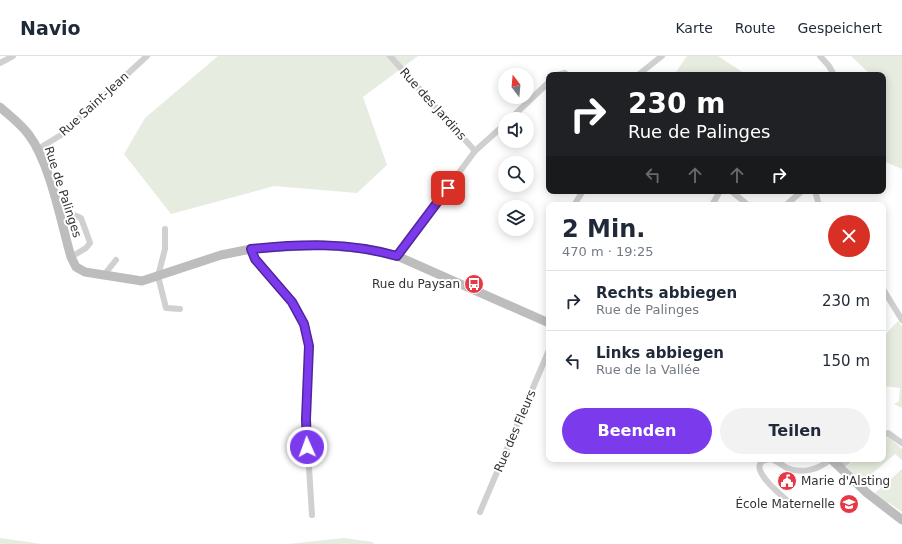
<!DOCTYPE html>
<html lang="de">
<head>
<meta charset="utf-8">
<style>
  body { margin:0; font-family:"DejaVu Sans",sans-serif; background:#f2f2f3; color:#1f2937; height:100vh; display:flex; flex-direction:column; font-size:15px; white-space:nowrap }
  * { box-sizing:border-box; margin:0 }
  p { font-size:13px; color:#747a83 }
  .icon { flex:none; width:22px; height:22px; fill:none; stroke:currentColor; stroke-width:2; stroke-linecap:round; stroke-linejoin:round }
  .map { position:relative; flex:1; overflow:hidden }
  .drawer { position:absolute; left:546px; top:146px; width:340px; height:260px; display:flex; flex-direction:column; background:#fff; border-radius:8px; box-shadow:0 2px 10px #0003 }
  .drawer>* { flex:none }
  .top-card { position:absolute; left:546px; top:16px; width:340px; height:122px; border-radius:8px; box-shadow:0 2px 10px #0003; background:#202124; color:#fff; overflow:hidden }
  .needle { width:26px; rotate:344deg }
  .fabs { position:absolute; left:498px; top:12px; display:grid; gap:8px }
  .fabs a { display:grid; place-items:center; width:36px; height:36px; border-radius:50%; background:#fff; box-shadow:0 2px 10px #0003; font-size:20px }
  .pin { position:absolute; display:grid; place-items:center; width:34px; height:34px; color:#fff; margin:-17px; border-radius:8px; box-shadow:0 2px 6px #0006 }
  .me { position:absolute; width:44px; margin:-22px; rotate:358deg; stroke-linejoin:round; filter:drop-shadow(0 0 3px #0008) }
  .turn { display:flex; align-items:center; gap:14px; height:84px; padding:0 16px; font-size:18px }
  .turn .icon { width:52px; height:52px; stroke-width:2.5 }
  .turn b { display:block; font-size:28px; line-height:34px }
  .lanes { display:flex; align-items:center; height:38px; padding:0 16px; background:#0003; justify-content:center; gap:20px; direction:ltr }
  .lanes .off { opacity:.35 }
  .round { display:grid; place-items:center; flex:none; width:42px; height:42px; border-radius:21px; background:#f2f2f3 }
  .overview { display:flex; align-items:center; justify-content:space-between; height:68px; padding:0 16px }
  h1 { font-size:24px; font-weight:700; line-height:30px }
  .button { display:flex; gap:8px; margin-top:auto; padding:8px 16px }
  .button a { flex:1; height:46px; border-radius:24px; background:#7c3aed; color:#fff; font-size:16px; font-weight:700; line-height:46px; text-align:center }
  .button a+a { background:#f2f2f3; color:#1f2937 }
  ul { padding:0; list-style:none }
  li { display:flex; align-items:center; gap:12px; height:60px; padding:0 16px; border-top:1px solid #e0e1e3 }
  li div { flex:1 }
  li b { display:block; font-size:15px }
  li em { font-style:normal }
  header { display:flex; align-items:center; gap:24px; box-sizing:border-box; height:56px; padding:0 20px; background:#fff; border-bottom:1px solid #e0e1e3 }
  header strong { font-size:19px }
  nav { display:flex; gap:22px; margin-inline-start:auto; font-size:14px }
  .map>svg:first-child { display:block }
</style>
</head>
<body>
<header>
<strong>Navio</strong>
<nav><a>Karte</a><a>Route</a><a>Gespeichert</a></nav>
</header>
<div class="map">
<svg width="902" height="488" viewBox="0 0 902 488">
  <rect width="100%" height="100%" fill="#fff"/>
  <!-- green -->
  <g fill="#e6ecdf">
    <polygon points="218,0 418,0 363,41 387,109 357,137 274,130 171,158 124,98 145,62"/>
    <polygon points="687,0 718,0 747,19 674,19"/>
    <polygon points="851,0 902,0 902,113 883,105 883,19 868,19 868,16"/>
    <polygon points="898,265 902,271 902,352 894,348 899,345 900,332 883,330 883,281"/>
    <polygon points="889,381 902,393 902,404 895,398 862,426 846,410 857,403 883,403 883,385"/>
    <polygon points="902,413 902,456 889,447 887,448 875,437"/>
    <polygon points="0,482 42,488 0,488"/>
    <polygon points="344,482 373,486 374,488 288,488"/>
  </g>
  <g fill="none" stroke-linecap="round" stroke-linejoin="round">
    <!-- street -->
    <g stroke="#d0d0d0" stroke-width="6">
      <polyline points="390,0 475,95"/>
      <polyline points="820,0 829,10 834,19"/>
      <polyline points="0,7 13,0"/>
      <polyline points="557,19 565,17 567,19"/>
      <polyline points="638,19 662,0"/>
      <polyline points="510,63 549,26"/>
      <polyline points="38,93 61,79 147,0"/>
      <polyline points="731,135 748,149"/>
      <polyline points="815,135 819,149"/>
      <polyline points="574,149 583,135"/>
      <polyline points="712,149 720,135"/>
      <polyline points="786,149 802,135"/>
      <polyline points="59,158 69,157 81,162 89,184 90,187 86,192 71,201"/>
      <polyline points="165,173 165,193 158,220 166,252 180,253"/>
      <polyline points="251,193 255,203 292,245 304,268 309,290 306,363 312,459"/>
      <polyline points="397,200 475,95 505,68"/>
      <polyline points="104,219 116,204"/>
      <polyline points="883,233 902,264"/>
      <polyline points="883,380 888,377 902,387"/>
      <polyline points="840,411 850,403"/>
      <path d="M 795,451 C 788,445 738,407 770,403 C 777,404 781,409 787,412 C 801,418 820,414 830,403"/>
      <polyline points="480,456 549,294"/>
    </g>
    <!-- secondary -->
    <g stroke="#bdbdbd" stroke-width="9">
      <path d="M 0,51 C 10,60 21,68 29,79 C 50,107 61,166 71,201 L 76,211 L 85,216 L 142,225 L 221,199 L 251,193 L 321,189 L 366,193 L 397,200 L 549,267"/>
      <polyline points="831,403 867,437 902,464"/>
    </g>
  </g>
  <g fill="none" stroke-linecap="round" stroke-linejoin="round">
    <defs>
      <path id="route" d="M 307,391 L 306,363 L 309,290 L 304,268 L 292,246 L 255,203 L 251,193 C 300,188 349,186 397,200 L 448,132"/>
    </defs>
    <!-- route casing -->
    <use href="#route" stroke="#51269a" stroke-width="10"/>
    <!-- route -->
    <use href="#route" stroke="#7c3aed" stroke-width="7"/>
  </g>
  <!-- icons -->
  <defs>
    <symbol id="bus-disc" viewBox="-11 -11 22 22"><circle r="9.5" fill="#e63946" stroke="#fff"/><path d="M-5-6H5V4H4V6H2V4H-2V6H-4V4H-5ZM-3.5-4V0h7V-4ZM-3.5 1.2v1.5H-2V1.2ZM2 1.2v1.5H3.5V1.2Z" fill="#fff"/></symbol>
    <symbol id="civic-disc" viewBox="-11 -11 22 22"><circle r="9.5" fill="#e63946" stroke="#fff"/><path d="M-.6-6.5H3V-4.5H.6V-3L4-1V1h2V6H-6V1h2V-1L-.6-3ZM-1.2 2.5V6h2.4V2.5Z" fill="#fff"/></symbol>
    <symbol id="school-disc" viewBox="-11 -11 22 22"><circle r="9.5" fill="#e63946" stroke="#fff"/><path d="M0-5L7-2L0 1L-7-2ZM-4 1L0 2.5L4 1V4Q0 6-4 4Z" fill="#fff"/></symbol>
  </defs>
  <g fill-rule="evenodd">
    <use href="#bus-disc" x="463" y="217" width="22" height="22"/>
    <use href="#civic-disc" x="776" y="414" width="22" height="22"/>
    <use href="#school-disc" x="838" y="437" width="22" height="22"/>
  </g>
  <g text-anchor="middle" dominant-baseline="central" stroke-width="4" stroke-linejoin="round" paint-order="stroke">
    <!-- street labels -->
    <g font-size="12" fill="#333" stroke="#fff">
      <text transform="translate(94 48) rotate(-42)">Rue Saint-Jean</text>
      <text transform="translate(433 48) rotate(48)">Rue des Jardins</text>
      <text transform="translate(63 136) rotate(72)">Rue de Palinges</text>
      <text transform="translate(515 375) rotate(-67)">Rue des Fleurs</text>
    </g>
    <!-- poi labels -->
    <g font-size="12" fill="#333" stroke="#fff" text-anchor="end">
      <text x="460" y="228">Rue du Paysan</text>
      <text x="801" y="425" text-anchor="start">Marie d'Alsting</text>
      <text x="835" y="448">École Maternelle</text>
    </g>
  </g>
</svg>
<div class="fabs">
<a><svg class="needle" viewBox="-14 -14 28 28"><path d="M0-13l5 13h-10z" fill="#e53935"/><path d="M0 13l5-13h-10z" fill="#747a83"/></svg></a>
<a><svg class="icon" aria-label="sound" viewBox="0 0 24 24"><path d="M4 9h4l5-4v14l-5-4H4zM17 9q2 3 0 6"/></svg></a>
<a><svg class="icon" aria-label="search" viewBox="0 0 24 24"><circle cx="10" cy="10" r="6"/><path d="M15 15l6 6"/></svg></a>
<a><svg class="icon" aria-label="layers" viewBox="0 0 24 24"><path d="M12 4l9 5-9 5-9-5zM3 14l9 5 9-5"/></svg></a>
</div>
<div class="pin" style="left:448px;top:132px;background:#d93025"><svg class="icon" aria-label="arrive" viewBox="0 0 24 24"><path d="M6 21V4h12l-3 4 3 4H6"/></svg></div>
<svg class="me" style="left:307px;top:391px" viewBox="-20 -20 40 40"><circle r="17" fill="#7c3aed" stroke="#fff" stroke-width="3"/><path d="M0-11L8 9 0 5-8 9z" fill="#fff"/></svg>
<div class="top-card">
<div class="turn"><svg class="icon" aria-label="right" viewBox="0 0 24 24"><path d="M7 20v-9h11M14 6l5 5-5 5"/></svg><div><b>230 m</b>Rue de Palinges</div></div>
<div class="lanes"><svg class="icon off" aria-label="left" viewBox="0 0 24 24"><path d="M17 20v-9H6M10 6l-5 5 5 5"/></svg><svg class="icon off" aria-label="ahead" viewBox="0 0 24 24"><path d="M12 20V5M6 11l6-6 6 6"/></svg><svg class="icon off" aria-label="ahead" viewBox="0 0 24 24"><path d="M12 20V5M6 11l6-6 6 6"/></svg><svg class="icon" aria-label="right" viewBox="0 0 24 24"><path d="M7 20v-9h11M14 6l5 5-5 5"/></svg></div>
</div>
<section class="drawer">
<div class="overview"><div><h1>2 Min.</h1><p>470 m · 19:25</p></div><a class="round" style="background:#d93025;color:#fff"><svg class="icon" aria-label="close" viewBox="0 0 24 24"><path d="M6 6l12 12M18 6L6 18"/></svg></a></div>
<ul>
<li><svg class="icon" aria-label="right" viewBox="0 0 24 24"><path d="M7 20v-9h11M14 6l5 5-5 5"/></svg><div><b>Rechts abbiegen</b><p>Rue de Palinges</p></div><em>230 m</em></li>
<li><svg class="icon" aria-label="left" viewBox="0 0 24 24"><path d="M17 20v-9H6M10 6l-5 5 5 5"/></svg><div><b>Links abbiegen</b><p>Rue de la Vallée</p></div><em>150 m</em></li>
</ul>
<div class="button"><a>Beenden</a><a>Teilen</a></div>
</section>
</div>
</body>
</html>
